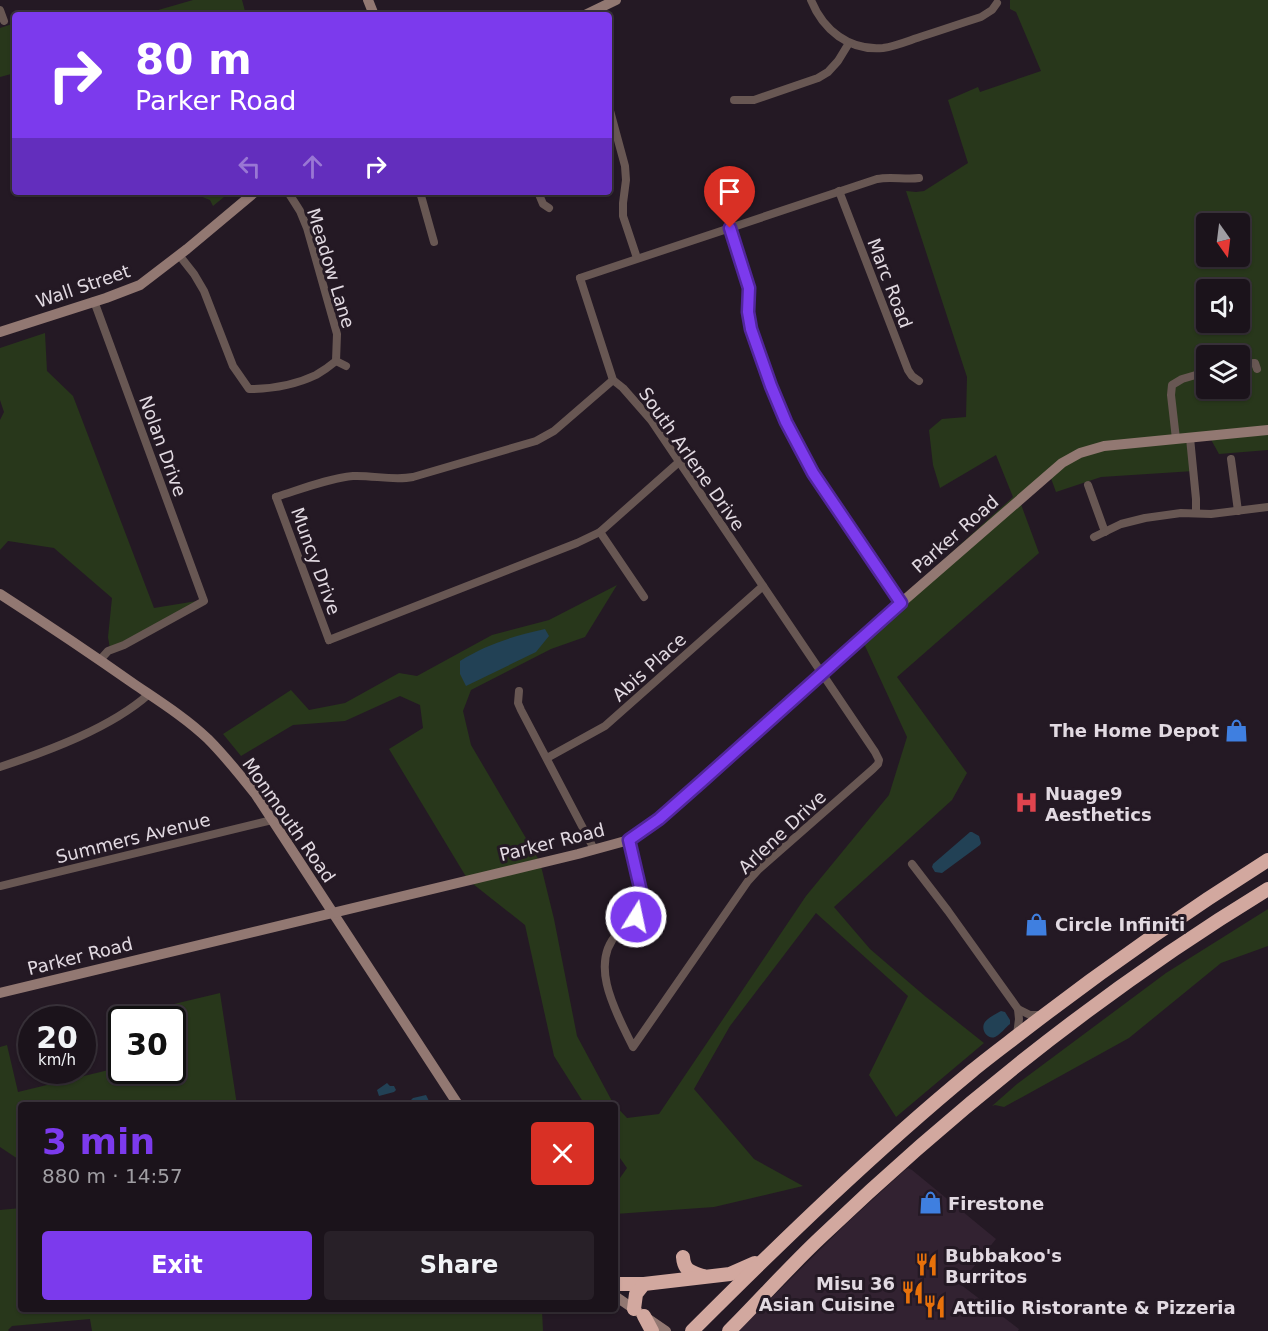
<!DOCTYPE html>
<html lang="en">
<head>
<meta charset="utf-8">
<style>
  body { margin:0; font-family:"DejaVu Sans",sans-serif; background:#282028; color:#f1f3f6; height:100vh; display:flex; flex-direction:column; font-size:22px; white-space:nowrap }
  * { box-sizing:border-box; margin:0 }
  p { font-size:20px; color:#a09ea3 }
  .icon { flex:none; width:33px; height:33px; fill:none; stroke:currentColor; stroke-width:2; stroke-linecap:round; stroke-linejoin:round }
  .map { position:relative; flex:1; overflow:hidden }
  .side { position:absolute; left:18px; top:1102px; width:600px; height:210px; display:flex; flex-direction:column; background:#1b131b; border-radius:6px; box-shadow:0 2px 4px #0004,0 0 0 2px #39323a }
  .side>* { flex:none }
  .hud { position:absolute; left:12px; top:12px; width:600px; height:183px; border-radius:6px; box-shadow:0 2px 4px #0004,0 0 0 2px #39323a; background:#7c3aed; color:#fff; overflow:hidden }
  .needle { width:39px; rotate:166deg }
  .controls { position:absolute; left:1196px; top:213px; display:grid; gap:12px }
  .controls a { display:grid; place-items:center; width:54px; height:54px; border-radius:6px; background:#1b131b; box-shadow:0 2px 4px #0004,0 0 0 2px #39323a; font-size:30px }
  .speed { position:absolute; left:18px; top:1006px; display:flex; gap:12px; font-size:30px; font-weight:700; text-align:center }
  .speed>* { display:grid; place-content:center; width:78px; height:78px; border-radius:50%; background:#1b131b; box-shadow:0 2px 4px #0004,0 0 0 2px #39323a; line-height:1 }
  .speed small { font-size:15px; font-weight:400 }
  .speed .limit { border:3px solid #111; border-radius:9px; background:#fff; color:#111 }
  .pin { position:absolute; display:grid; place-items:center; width:51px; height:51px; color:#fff; margin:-62px -26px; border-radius:50% 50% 50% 0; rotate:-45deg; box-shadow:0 0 6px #0007 }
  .pin .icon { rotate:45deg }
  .me { position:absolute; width:66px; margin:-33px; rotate:10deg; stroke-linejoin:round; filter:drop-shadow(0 0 4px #0008) }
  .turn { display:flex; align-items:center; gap:21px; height:126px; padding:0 24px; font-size:27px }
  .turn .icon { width:78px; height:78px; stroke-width:2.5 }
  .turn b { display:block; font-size:42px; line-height:51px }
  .lanes { display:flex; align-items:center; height:57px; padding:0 24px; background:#0003; justify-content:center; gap:30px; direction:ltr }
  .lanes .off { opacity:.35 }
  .round { display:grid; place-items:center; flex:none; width:63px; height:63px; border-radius:6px; background:#282028 }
  .overview { display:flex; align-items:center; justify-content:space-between; height:102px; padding:0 24px }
  h1 { font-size:36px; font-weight:800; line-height:45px; color:#7c3aed }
  .cta { display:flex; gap:12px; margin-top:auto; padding:12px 24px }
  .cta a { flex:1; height:69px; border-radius:6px; background:#7c3aed; color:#fff; font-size:24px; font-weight:800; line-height:69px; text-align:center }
  .cta a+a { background:#282028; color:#f1f3f6 }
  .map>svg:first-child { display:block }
</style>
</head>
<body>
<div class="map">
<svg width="1268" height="1331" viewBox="0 0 1268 1331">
  <rect width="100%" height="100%" fill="#241924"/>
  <!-- built -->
  <polygon fill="#322231" points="908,1168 912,1170 996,1239 960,1284 1019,1329 1018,1331 738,1331 848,1222 905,1170"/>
  <!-- green -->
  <g fill="#28371b" fill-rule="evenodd">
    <polygon points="193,0 242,0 246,15 141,15"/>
    <path d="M 1010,0 L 1268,0 L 1268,450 L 1219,454 L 1209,436 L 1191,438 L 1194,471 L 1101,477 L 1056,492 L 1049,473 L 1019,499 L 1039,553 L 897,677 L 967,773 L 952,800 L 834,907 L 870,949 L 926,997 L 984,1043 L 896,1117 L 869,1075 L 908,996 L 816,913 L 730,1026 L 694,1089 L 754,1159 L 803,1186 L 714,1207 L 615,1214 L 615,1185 L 627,1168 L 615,1151 L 615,1106 L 585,1105 L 554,1056 L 525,925 L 468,880 L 389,749 L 423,728 L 420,705 L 400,696 L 345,721 L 293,725 L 241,756 L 223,734 L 291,690 L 309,710 L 345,703 L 399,673 L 417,676 L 492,635 L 549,620 L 617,585 L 585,637 L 551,649 L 471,690 L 463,711 L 471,745 L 540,862 L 554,919 L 577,1036 L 613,1103 L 627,1118 L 659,1114 L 806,896 L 889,795 L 907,737 L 860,635 L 1013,497 L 996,455 L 940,488 L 933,465 L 929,430 L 942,419 L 966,417 L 967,377 L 906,191 L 916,192 L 924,191 L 968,163 L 948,100 L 978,87 L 980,92 L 1041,71 L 1016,12 L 1010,9 ZM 1206,224 L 1239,224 L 1239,256 L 1206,256 ZM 1206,290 L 1239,290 L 1239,322 L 1206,322 ZM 1206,356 L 1239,356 L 1239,388 L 1206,388 Z"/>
    <polygon points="15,23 15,73 0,77 0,28"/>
    <polygon points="190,192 230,192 213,206 210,200"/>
    <polygon points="45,333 47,371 73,396 154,608 203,600 110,649 108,637 112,598 54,548 8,541 0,550 0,420 4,412 0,400 0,348"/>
    <polygon points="1268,909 1268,946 1221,963 1129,1038 1004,1107 995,1105 992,1106 1017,1084 1166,973"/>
    <polygon points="220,993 237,1105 21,1106 21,1161 0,1147 0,1047 7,1045 18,1092 121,1067 122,1071 172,1071 172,1020 156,1020 153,1009"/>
    <polygon points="21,1208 21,1310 542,1310 543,1331 92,1331 90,1319 12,1326 8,1330 9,1331 0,1331 0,1210"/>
  </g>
  <!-- water -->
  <g fill="#224155">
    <path d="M 545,629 L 549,636 L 536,652 L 466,686 L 460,674 L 460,661 C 487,644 514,636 545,629 Z"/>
    <polygon points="970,832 972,832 979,836 981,843 980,845 942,873 935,872 932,867 933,864"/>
    <path d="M 1001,1011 L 1005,1012 L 1010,1020 L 1010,1024 C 1005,1028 1001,1034 995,1037 C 987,1040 980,1029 985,1022 C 989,1017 996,1014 1001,1011 Z"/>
    <polygon points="387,1083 390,1086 394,1086 396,1090 394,1092 379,1096 377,1090"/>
    <polygon points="426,1095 431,1105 406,1105 413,1098"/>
  </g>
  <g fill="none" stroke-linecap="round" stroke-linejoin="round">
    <!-- street -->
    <g stroke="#685753" stroke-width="8">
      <path d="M 811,0 C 823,30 849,51 883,48 C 897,46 910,40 923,36 C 942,30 962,23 981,17 L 992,10 L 997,3"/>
      <polyline points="0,10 4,21"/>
      <polyline points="734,100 754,100 818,78 828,72 838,61 849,43"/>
      <polyline points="609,107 625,166 626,180 623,203 623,216 637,258"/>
      <polyline points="839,191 908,370 912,376 919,381"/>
      <polyline points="420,192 434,242"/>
      <polyline points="538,192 543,204 549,208"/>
      <polyline points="730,228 749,288 748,312 751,329 771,386 786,422 813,473 901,603"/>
      <path d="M 179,255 L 194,274 L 204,291 L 233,366 L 249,389 C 271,389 295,385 316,375 C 323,371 330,366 336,361 L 337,334 L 315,256 L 307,228 L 300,211 L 288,192"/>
      <path d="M 580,278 L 613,380 L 623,388 L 651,420 L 875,752 L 879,760 L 878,764 L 873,769 L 758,870 L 748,881 L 633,1047 C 618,1016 587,964 618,933 C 631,920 642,917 642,896 L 629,840"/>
      <path d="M 580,278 L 877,179 C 891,176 905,180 919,178"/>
      <polyline points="94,301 204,601 124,645 108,651 100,660"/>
      <polyline points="336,361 346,366"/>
      <polyline points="1239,364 1255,363 1257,369"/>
      <polyline points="1190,438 1196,499 1196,513"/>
      <polyline points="1176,439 1171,395 1172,385 1182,379 1206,372"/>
      <polyline points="1231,459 1238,511"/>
      <polyline points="1088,485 1105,532"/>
      <path d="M 276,497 C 299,490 329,478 353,476 C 373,475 393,481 413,477 L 536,441 L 554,431 L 613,380"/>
      <polyline points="276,497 329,640"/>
      <polyline points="600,532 644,597"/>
      <polyline points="1094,537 1121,524 1145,518 1181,513 1211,514 1268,507"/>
      <polyline points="329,640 577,543 600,532 679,462"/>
      <polyline points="519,691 518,703 521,710 594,849"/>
      <polyline points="547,758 605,726 763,586"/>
      <path d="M 0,767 C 48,751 111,728 149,694"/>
      <polyline points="912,864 948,911 1018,1009 1019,1019 1017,1035"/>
      <polyline points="0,886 272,820"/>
      <polyline points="1018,1009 1030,1015 1042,1015"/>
    </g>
    <!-- secondary -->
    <g stroke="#927872" stroke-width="10">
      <polyline points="368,0 374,15"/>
      <polyline points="585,15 616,0"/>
      <polyline points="0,332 106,298 140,285 187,249 255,192"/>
      <path d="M 0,594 C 45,623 90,653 134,684 C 159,701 186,718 208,739 C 225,756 241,776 256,795 L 459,1106"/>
      <polyline points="0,993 578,854 629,840 659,819 901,603 1062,463 1080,453 1104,446 1268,430"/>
      <polyline points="615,1296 666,1331"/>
    </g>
    <!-- highway -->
    <g stroke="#d2a89f" stroke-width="14">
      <path d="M 683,1257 C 684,1271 691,1272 703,1276"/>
      <polyline points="615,1284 644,1284"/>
      <polyline points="634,1309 636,1294 644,1284 730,1274 755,1263"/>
      <polyline points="644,1316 652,1331"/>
      <path d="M 692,1331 C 782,1241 874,1152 972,1071 C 989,1057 1008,1043 1026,1029 C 1104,969 1184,913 1268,860"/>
      <path d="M 729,1331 C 760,1300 789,1267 821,1237 C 958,1106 1107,987 1268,889"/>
    </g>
  </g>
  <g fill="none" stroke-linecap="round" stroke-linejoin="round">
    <defs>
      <path id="route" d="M 636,917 C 641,910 642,905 642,896 L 629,840 L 659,819 L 701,782 L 901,603 L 813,473 L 786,422 L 771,386 L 751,329 L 748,312 L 749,288 L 730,228"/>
    </defs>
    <!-- route casing -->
    <use href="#route" stroke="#51269a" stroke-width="15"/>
    <!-- route -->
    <use href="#route" stroke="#7c3aed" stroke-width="10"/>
  </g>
  <!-- icons -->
  <defs>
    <symbol id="shop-bare" viewBox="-9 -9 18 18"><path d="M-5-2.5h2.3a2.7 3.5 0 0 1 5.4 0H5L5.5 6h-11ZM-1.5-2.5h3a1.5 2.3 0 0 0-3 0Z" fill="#3f7fe0" stroke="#241924" stroke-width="2.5" paint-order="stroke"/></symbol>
    <symbol id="hospital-bare" viewBox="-9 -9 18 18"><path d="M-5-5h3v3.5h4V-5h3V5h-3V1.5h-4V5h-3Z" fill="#e0444e" stroke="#241924" stroke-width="2.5" paint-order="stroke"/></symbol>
    <symbol id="restaurant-bare" viewBox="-9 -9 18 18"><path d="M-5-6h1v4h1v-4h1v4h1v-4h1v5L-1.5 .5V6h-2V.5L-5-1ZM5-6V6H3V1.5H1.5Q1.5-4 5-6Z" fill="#e8710a" stroke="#241924" stroke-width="2.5" paint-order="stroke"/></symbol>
  </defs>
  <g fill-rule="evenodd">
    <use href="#shop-bare" x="1220" y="714" width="33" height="33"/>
    <use href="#hospital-bare" x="1010" y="786" width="33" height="33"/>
    <use href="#shop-bare" x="1020" y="908" width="33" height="33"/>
    <use href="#shop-bare" x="914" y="1186" width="33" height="33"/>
    <use href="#restaurant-bare" x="910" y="1248" width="33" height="33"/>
    <use href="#restaurant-bare" x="896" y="1276" width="33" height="33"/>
    <use href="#restaurant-bare" x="918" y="1290" width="33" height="33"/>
  </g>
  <g text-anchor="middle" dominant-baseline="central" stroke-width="6" stroke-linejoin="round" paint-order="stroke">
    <!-- street labels -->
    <g font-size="18" fill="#e2dae2" stroke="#241924">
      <text transform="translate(331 268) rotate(73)">Meadow Lane</text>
      <text transform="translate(890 283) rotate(69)">Marc Road</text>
      <text transform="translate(83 286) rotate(-19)">Wall Street</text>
      <text transform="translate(163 446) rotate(70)">Nolan Drive</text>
      <text transform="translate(692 459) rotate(55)">South Arlene Drive</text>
      <text transform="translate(955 534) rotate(-41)">Parker Road</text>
      <text transform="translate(316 561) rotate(70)">Muncy Drive</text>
      <text transform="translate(649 667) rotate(-42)">Abis Place</text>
      <text transform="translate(289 820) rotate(55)">Monmouth Road</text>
      <text transform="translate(782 832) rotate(-43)">Arlene Drive</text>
      <text transform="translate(133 838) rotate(-14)">Summers Avenue</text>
      <text transform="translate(552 842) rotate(-14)">Parker Road</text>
      <text transform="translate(80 956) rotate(-14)">Parker Road</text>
    </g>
    <!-- poi labels -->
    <g font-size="18" font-weight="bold" fill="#e2dae2" stroke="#241924" text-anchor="start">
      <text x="1219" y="730" text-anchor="end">The Home Depot</text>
      <text x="1045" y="793">Nuage9<tspan x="1045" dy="21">Aesthetics</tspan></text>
      <text x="1055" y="924">Circle Infiniti</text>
      <text x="948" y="1203">Firestone</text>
      <text x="945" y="1255">Bubbakoo's<tspan x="945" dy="21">Burritos</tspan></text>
      <text x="895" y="1283" text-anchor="end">Misu 36<tspan x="895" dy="21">Asian Cuisine</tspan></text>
      <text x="953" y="1307">Attilio Ristorante &amp; Pizzeria</text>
    </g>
  </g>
</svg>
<div class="controls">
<a><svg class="needle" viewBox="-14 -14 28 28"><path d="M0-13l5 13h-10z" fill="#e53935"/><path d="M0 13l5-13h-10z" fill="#a09ea3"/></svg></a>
<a><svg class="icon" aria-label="sound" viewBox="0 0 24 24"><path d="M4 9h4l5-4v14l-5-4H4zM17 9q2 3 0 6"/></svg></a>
<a><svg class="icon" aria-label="layers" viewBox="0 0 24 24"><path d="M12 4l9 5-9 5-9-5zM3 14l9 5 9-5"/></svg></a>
</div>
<div class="speed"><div>20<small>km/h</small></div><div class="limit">30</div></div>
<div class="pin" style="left:730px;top:228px;background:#d93025"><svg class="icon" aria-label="arrive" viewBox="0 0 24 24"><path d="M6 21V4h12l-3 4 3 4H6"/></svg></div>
<svg class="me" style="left:636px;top:917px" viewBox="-20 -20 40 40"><circle r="17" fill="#7c3aed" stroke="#fff" stroke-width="3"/><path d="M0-11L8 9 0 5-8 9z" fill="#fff"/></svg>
<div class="hud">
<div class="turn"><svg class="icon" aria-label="right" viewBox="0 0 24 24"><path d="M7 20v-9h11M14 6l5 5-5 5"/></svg><div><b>80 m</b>Parker Road</div></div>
<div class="lanes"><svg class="icon off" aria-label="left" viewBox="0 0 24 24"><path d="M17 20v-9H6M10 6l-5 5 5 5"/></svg><svg class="icon off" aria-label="ahead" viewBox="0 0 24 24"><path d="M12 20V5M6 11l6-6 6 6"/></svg><svg class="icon" aria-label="right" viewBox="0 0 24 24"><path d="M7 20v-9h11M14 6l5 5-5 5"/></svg></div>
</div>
<section class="side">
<div class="overview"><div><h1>3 min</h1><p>880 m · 14:57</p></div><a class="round" style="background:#d93025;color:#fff"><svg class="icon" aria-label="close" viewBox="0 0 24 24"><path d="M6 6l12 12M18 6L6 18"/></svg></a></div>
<div class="cta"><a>Exit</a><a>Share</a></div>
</section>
</div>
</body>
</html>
